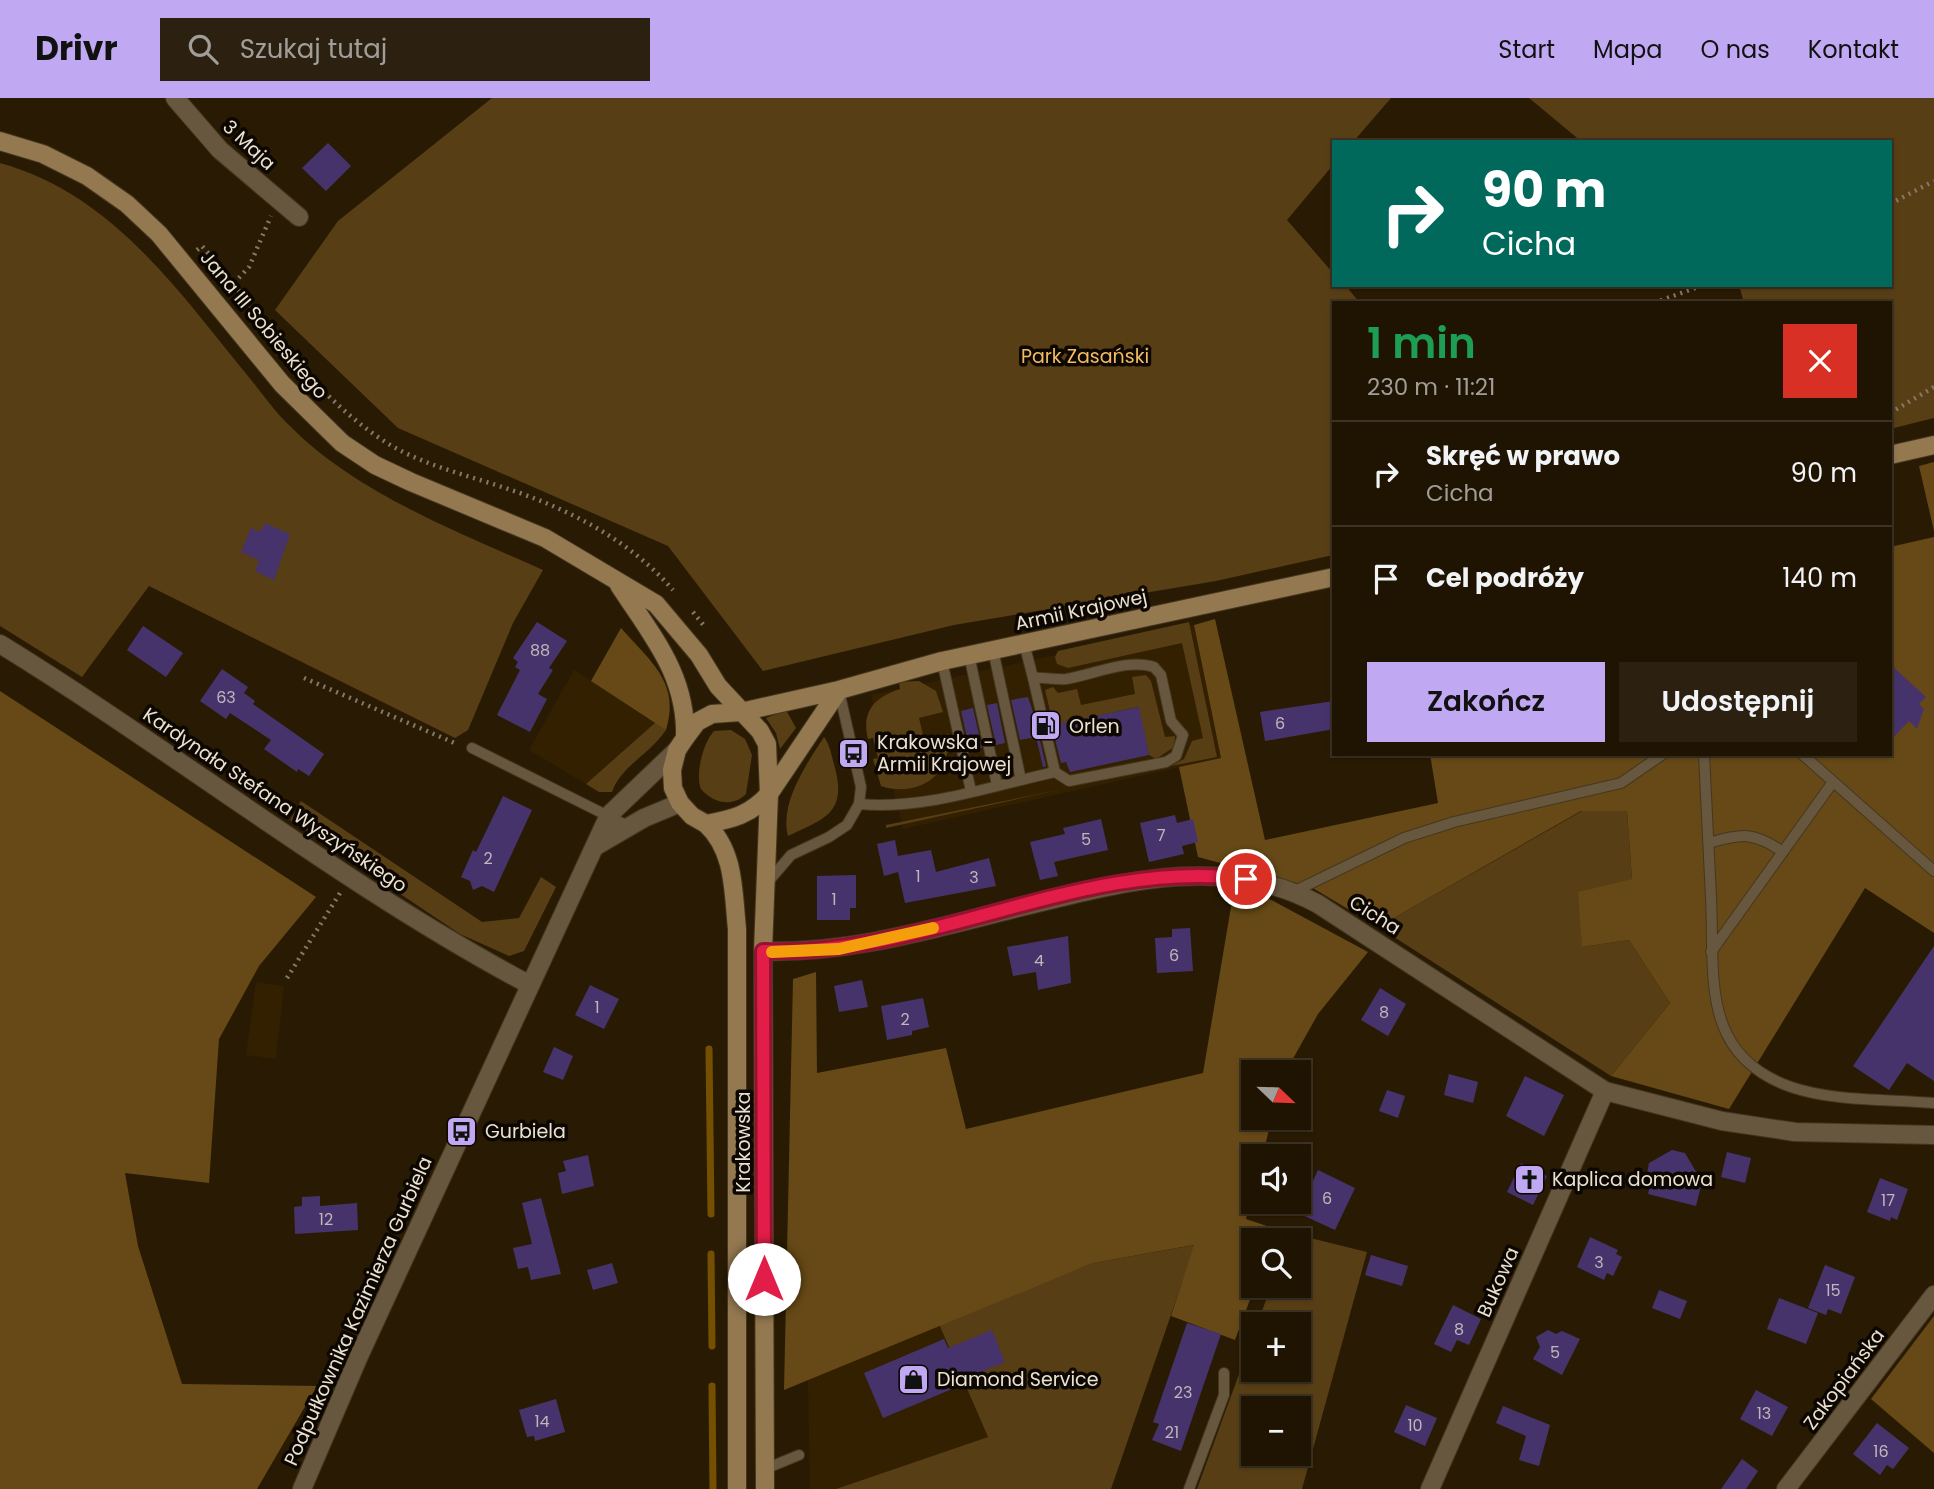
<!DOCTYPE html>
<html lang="pl">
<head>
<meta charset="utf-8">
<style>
  body { margin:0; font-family:Poppins,sans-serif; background:#2c2111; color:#f1f3f6; height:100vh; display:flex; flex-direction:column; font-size:26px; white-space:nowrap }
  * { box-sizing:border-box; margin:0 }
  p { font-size:23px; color:#a19e99 }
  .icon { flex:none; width:38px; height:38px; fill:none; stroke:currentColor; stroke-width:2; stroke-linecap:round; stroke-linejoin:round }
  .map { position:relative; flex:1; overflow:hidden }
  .sheet { position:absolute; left:1332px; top:203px; width:560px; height:455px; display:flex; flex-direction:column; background:#1f1402; border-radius:0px; box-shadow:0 2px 5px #0004,0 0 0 2px #3c3324 }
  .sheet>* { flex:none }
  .banner { position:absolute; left:1332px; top:42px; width:560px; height:147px; border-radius:0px; box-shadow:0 2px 5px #0004,0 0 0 2px #3c3324; background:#00695c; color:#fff; overflow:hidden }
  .needle { width:46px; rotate:113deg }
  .tools { position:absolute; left:1241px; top:962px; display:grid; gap:14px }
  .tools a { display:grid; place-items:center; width:70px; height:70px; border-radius:0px; background:#1f1402; box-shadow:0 2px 5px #0004,0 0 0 2px #3c3324; font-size:35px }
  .pin { position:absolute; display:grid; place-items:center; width:60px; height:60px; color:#fff; margin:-30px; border:4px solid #fff; border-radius:50%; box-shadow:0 2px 7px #0007 }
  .me { position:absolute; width:77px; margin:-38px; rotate:0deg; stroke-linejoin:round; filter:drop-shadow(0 0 5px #0008) }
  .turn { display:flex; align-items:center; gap:24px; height:147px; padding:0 35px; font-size:32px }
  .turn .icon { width:91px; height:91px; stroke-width:2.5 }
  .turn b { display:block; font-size:49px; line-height:60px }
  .round { display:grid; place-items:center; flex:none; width:74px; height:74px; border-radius:0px; background:#2c2111 }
  .head { display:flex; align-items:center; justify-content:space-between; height:119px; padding:0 35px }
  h1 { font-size:42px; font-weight:600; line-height:52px; color:#1e9e55 }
  .cta { display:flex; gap:14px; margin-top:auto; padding:14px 35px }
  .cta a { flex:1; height:80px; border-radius:0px; background:#c0a8f3; color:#111; font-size:28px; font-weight:600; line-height:80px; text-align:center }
  .cta a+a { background:#2c2111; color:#f1f3f6 }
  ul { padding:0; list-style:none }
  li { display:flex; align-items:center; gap:21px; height:105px; padding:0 35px; border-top:2px solid #3c3324 }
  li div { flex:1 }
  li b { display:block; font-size:26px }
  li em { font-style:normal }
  header { display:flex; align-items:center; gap:42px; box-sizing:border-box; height:98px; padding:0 35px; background:#c0a8f3; color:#111 }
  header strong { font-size:33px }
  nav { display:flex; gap:38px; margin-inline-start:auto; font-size:24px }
  .search { width:490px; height:63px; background:#2c2111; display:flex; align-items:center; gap:18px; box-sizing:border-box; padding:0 24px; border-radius:0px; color:#a19e99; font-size:26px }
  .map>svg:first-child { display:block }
</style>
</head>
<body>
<header>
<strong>Drivr</strong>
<div class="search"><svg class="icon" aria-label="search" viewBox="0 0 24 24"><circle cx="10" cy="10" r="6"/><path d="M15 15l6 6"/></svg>Szukaj tutaj</div>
<nav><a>Start</a><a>Mapa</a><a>O nas</a><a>Kontakt</a></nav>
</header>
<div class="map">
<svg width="1934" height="1391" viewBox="0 0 1934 1391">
  <rect width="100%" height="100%" fill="#291b03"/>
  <!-- built -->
  <g fill="#322000">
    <polygon points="1194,527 1221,660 903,731 871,597"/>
    <polygon points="574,572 656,624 586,686 529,652"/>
    <polygon points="256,884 284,888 276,961 246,957"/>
    <polygon points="939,1226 988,1339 836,1391 810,1391 808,1282"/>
  </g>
  <!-- green -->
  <g fill="#573e15" fill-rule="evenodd">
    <polygon points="492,0 1391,0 1353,44 1334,44 1333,67 1287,122 1333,175 1334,187 1345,187 1360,205 1334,205 1333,457 1216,483 954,527 763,573 668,448 398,330 275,212 338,123"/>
    <polygon points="1529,0 1934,0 1934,320 1890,331 1890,205 1744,205 1739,187 1890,187 1890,44 1582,44"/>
    <path d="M 0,65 C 114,96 181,197 252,283 C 264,298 276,315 290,328 C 356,395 458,434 543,472 L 513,525 L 468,632 L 455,640 L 149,488 L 82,579 L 0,528 Z"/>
    <polygon points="1189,524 1217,659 1171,668 1184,661 1192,643 1203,640 1182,545 1068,570 1057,566 1055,559 1058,553"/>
    <polygon points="1146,577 1151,583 1165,639 1175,638 1174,649 1156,661 1149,657 1138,609 1057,627 1054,612 1050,613 1045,592 1053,589 1058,595 1077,591 1081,607 1135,596 1132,579"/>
    <path d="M 919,583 L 936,593 L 943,614 L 919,620 L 924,641 L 948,636 L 950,647 L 943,667 L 938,665 L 934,672 L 938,675 C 924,691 901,695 881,688 L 873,661 L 878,660 L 873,640 L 868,641 C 861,613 875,599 900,591 L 899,584 Z"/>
    <polygon points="786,612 796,630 780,651 776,635 766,620"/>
    <path d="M 656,624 L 666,632 C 649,657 621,668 612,694 L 599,694 L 586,686 Z"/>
    <path d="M 731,632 L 745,641 L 752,657 L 746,696 C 732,710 713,705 701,691 C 695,676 703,645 714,633 Z"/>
    <path d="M 824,639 C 830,646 832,660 835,670 C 847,715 824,721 788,738 C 779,706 807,665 824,639 Z"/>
    <polygon points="1063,691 886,730 886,727"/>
    <polygon points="301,703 482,824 519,820 541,779 556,789 524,853 509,858 460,836 290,722"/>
    <polygon points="1582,713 1627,713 1632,781 1582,849 1629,842 1670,905 1611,978 1383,832 1387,824"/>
    <path d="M 1290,1135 L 1367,1154 L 1302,1391 L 1197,1391 L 1253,1238 L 1253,1272 L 1298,1272 L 1298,1227 L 1257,1227 L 1271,1188 L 1298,1188 L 1298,1143 L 1288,1143 ZM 1253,1311 L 1298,1311 L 1298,1356 L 1253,1356 Z"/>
    <polygon points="1195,1147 1111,1391 836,1391 988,1339 939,1226 1093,1165"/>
  </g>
  <!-- forest -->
  <g fill="#664916">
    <polygon points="1934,364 1934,433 1919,368"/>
    <polygon points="1934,439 1934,835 1865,790 1729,1011 1611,978 1670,905 1629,842 1582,849 1578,794 1632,781 1627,713 1581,713 1387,824 1383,832 1311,789 1198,759 1179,669 1221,660 1194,527 1215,521 1265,742 1438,705 1430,656 1890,656 1890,449"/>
    <path d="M 621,530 C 650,563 681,585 666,632 L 591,583 Z"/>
    <polygon points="0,593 316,799 259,868 219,941 209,1085 125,1075 138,1148 182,1286 317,1288 257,1391 0,1391"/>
    <polygon points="1233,797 1262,797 1368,854 1318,916 1285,975 1253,975 1253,1020 1272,1020 1262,1059 1253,1059 1253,1094 1246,1121 1276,1131 1272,1143 1253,1143 1255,1188 1235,1242 1171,1218 1194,1147 1093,1165 784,1292 793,881 816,874 817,975 946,950 966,1031 1203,975"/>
    <polygon points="1934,1218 1934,1355 1871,1301"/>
  </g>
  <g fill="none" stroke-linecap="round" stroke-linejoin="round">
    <!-- stream -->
    <g stroke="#755002" stroke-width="7">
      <polyline points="709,951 711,1116"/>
      <polyline points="711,1156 712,1248"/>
      <polyline points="712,1288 713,1391"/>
    </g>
  </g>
  <!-- building -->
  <g fill="#47336b">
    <polygon points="328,45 351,68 326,93 302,70"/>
    <polygon points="265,425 290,436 274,482 255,473 259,462 241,454 251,430 260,434"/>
    <polygon points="537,524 567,543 549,570 553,572 538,596 547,601 530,634 497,617 520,572 515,569 518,564 513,560"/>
    <polygon points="143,528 183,555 166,579 127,552"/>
    <polygon points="1890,566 1926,599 1919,606 1924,611 1917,631 1909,623 1890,643"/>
    <polygon points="222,571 248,589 244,595 255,603 253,606 324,656 309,678 298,671 297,674 264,651 271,642 230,615 226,621 200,603"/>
    <polygon points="1028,599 1034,617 1046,668 1043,669 1036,639 1020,642 1011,602"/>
    <polygon points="1334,603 1334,631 1265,643 1260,614"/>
    <polygon points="997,605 1005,645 996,647 987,607"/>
    <polygon points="1139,609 1149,657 1070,674 1066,664 1061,665 1048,613 1054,612 1057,626"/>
    <polygon points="973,610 982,650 970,653 961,613"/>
    <polygon points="503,698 532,712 494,794 482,788 473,792 470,783 461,779 473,752 476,754"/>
    <polygon points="1175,717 1177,725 1193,721 1198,744 1182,748 1184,756 1149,764 1140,725"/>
    <polygon points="1101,721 1108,752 1054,764 1058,778 1040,782 1030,744 1065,736 1063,730"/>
    <polygon points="895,742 898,758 931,752 936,774 989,760 996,788 905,805 898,774 884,778 877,746"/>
    <polygon points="856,777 856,810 850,810 850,822 817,822 817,778"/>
    <polygon points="1190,830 1193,873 1157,875 1155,840 1172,839 1172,831"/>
    <polygon points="1068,838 1071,885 1038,892 1036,874 1013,878 1007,849"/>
    <polygon points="1934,848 1934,983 1907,965 1889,992 1853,968"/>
    <polygon points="862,882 868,909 839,914 834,888"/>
    <polygon points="590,887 619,901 604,931 575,917"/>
    <polygon points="1380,890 1406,906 1388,938 1361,922"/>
    <polygon points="923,900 929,929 912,933 912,937 887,942 881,908"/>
    <polygon points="554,949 573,958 563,982 543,974"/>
    <polygon points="1449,976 1478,984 1473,1005 1444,997"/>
    <polygon points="1525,978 1564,997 1544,1038 1506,1018"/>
    <polygon points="1387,992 1405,998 1398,1020 1379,1013"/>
    <polygon points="1672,1052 1685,1055 1702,1084 1696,1108 1648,1096 1651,1083 1646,1082 1649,1065"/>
    <polygon points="1727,1054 1751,1060 1745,1085 1721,1079"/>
    <polygon points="588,1057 594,1088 562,1096 558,1075 566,1073 563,1063"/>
    <polygon points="1521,1065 1547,1078 1533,1107 1507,1094"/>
    <polygon points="1318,1072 1355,1090 1335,1132 1298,1115"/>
    <polygon points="1880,1080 1908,1091 1897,1122 1891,1119 1890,1123 1867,1114"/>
    <polygon points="320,1098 320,1108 357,1105 358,1132 295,1136 294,1109 302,1108 302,1099"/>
    <polygon points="541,1100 561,1176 531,1182 528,1169 518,1171 513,1150 532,1146 522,1105"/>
    <polygon points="1590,1139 1618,1152 1616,1156 1622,1159 1613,1178 1607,1175 1604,1182 1577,1169"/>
    <polygon points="1371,1157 1408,1168 1402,1188 1365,1177"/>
    <polygon points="612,1165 618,1185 593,1192 587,1172"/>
    <polygon points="1825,1167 1855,1179 1841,1216 1828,1211 1826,1217 1808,1210"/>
    <polygon points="1659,1192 1687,1203 1680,1221 1652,1210"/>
    <polygon points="1779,1200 1818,1215 1806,1246 1767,1231"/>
    <polygon points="1453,1207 1481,1221 1469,1247 1457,1242 1451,1254 1434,1246"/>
    <polygon points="1187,1225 1221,1236 1181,1353 1152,1342 1159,1326 1153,1324"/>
    <polygon points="992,1232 1005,1264 962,1282 964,1286 883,1320 864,1275 944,1241 948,1250"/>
    <polygon points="1548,1232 1556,1236 1562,1233 1580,1241 1562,1277 1533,1261 1540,1249 1536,1239"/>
    <polygon points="1756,1292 1788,1309 1772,1338 1740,1321"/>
    <polygon points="556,1301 565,1334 535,1343 534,1338 527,1339 519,1312"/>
    <polygon points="1406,1307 1437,1320 1425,1348 1394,1334"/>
    <polygon points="1503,1308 1550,1327 1539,1368 1519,1362 1526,1338 1496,1325"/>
    <polygon points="1877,1325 1909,1350 1893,1371 1887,1367 1880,1377 1853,1356"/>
    <polygon points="1742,1361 1758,1373 1746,1391 1721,1391"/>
  </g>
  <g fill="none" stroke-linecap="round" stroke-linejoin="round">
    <defs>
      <g id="lane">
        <polyline points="993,552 1021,682"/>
        <polyline points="969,557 997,687"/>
        <polyline points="942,563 971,693"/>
        <polyline points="1033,580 1055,674"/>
        <polyline points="472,650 628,728"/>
        <path d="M 1704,656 C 1706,704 1709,752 1711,800 C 1715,876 1699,957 1791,989 C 1835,1004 1888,1001 1934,1005"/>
        <polyline points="1802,656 1934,773"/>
        <path d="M 859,706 C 925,712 991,688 1055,674 L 1069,683 L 1166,664 L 1176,658 L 1183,637 L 1171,623 L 1161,577 L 1154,569 C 1127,560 1093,577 1066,581 C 1055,582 1044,579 1033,580 L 1024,545"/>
        <path d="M 1709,745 C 1742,735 1754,734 1783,754"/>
        <polyline points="767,785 791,757 829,739 847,727 859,706 861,689 839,593"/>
        <polyline points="1295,793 1404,740 1454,724 1621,685 1663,656"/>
        <polyline points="1711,854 1833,684"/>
        <polyline points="765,1371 799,1357"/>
        <polyline points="1189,1391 1224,1297 1224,1275"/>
      </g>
      <g id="street">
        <polyline points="175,0 220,52 299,119"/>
        <path d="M 0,546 C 179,656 344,788 530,887"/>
        <polyline points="596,748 644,720 680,705"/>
        <path d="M 763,853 C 848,856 932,831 1013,811 C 1113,787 1221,753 1318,806 L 1605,993 L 1722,1023 L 1795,1034 L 1934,1037"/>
        <polyline points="302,1391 359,1258 609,717 677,652"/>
        <polyline points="1430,1391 1605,993"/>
        <polyline points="1786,1391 1934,1197"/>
      </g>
      <g id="secondary">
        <polyline points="0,43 43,56 87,78 127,106 159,136 282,286 342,345 375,367 411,384 545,440 656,506 699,557 718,588 760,633 767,646 769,696 763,853 765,1391"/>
        <polyline points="1890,357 1934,347"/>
        <path d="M 619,487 C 652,538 687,577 685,640"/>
        <path d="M 839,592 L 769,696 C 750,717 733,721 706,726 L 692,718 L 680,705 L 673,690 L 672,672 L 677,652 L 685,640 L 697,624 L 712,616 L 741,614 L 839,592 L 942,563 L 1334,479"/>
        <path d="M 706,726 C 735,753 733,793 737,831 L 737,1391"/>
      </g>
    </defs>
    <!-- lane casing -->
    <use href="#lane" stroke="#443720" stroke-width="12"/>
    <!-- street casing -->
    <use href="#street" stroke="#443720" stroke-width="20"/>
    <!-- secondary casing -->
    <use href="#secondary" stroke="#443720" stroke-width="20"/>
    <!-- path -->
    <g stroke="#857966" stroke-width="4.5" stroke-dasharray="2 5" stroke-linecap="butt">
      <polyline points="1890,106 1934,83"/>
      <path d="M 197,152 L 202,148 C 261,216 310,296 387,345 C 423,367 463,376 502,389 C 565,409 629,441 673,492"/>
      <polyline points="234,185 249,169 271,118"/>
      <polyline points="1654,205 1703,187"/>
      <polyline points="1890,315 1934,289"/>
      <polyline points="693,514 705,529"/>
      <polyline points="304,580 457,646"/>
      <polyline points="287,880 340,795"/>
    </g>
    <!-- lane -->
    <use href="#lane" stroke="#68573f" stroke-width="10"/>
    <!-- street -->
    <use href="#street" stroke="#68573f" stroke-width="18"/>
    <!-- secondary -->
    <use href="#secondary" stroke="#937850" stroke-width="18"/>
  </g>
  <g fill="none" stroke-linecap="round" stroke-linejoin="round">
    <defs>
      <path id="route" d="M 764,1181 L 763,853 C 926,860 1084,759 1246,781"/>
    </defs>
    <!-- route casing -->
    <use href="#route" stroke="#92132f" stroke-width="18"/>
    <!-- route -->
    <use href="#route" stroke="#e11d48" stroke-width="12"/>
    <!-- slow -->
    <polyline stroke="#f59e0b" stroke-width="12" points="772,854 839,851 933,830"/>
  </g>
  <!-- icons -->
  <defs>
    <symbol id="fuel-square" viewBox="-11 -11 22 22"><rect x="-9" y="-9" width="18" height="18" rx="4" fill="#c0a8f3" stroke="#0d0701"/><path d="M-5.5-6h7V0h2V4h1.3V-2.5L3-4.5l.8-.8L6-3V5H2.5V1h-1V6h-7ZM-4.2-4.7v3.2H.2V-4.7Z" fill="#111"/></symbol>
    <symbol id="bus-square" viewBox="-11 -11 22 22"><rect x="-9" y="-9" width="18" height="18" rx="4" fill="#c0a8f3" stroke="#0d0701"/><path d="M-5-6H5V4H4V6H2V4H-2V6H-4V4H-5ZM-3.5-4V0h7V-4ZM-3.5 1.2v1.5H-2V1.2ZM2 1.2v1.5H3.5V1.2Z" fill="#111"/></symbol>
    <symbol id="church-square" viewBox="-11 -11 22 22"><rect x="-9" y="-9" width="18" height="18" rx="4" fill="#c0a8f3" stroke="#0d0701"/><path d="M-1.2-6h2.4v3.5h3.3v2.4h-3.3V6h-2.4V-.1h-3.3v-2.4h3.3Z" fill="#111"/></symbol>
    <symbol id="shop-square" viewBox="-11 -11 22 22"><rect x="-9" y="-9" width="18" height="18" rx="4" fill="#c0a8f3" stroke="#0d0701"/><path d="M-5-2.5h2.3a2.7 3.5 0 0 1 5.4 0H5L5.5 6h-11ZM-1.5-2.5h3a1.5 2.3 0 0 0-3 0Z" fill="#111"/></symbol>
  </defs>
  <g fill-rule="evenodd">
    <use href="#fuel-square" x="1028" y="610" width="35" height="35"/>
    <use href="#bus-square" x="836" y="638" width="35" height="35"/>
    <use href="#bus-square" x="444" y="1016" width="35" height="35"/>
    <use href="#church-square" x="1512" y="1064" width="35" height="35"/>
    <use href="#shop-square" x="896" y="1264" width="35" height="35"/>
  </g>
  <g text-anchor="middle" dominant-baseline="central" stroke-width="7" stroke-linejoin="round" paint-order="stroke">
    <!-- number labels -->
    <g font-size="16" fill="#c2b6b9">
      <text x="540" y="552">88</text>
      <text x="226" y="599">63</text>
      <text x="1280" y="625">6</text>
      <text x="1161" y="737">7</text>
      <text x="1086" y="741">5</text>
      <text x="488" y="760">2</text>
      <text x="918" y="778">1</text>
      <text x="974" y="779">3</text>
      <text x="834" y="801">1</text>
      <text x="1174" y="857">6</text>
      <text x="1039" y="862">4</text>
      <text x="597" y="909">1</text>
      <text x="1384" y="914">8</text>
      <text x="905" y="921">2</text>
      <text x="1327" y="1100">6</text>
      <text x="1888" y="1102">17</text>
      <text x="326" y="1121">12</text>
      <text x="1599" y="1164">3</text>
      <text x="1833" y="1192">15</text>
      <text x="1459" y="1231">8</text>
      <text x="1555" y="1254">5</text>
      <text x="1183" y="1294">23</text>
      <text x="1764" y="1315">13</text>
      <text x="542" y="1323">14</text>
      <text x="1415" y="1327">10</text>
      <text x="1172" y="1334">21</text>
      <text x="1881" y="1353">16</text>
    </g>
    <!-- street labels -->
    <g font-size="19" fill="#ebe1d3" stroke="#0d0701">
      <text transform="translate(249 47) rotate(43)">3 Maja</text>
      <text transform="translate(264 227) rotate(50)">Jana III Sobieskiego</text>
      <text transform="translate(1081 512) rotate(-12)">Armii Krajowej</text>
      <text transform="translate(275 702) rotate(34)">Kardynała Stefana Wyszyńskiego</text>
      <text transform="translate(1375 817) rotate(32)">Cicha</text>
      <text transform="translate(743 1044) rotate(-90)">Krakowska</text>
      <text transform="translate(1498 1184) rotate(-66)">Bukowa</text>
      <text transform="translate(358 1213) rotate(-66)">Podpułkownika Kazimierza Gurbiela</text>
      <text transform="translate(1844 1281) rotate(-53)">Zakopiańska</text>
    </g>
    <!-- park labels -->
    <g font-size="19" fill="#f4bc62" stroke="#0d0701">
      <text x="1085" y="258">Park Zasański</text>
    </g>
    <!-- poi labels -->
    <g font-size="19" fill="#ebe1d3" stroke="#0d0701" text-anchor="start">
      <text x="1069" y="628">Orlen</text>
      <text x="877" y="644">Krakowska -<tspan x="877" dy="22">Armii Krajowej</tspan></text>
      <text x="485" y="1033">Gurbiela</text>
      <text x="1552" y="1081">Kaplica domowa</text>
      <text x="937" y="1281">Diamond Service</text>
    </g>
  </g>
</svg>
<div class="tools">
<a><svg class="needle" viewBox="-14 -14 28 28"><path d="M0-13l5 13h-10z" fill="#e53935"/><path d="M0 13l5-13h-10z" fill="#a19e99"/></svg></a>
<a><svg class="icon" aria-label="sound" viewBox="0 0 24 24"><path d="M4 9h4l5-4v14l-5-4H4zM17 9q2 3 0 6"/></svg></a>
<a><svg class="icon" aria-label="search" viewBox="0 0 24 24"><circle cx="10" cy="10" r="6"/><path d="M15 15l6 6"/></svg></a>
<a>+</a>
<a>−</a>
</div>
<div class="pin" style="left:1246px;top:781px;background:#d93025"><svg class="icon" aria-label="arrive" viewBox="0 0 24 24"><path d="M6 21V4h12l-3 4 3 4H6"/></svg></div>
<svg class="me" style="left:764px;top:1181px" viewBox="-20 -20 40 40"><circle r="19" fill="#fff"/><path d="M0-13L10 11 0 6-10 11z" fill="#e11d48"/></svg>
<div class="banner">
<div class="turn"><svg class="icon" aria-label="right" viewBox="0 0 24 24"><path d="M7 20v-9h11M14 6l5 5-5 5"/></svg><div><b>90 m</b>Cicha</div></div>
</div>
<section class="sheet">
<div class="head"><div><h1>1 min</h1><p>230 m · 11:21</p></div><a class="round" style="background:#d93025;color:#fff"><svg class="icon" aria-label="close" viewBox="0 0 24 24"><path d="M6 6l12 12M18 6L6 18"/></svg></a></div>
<ul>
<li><svg class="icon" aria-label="right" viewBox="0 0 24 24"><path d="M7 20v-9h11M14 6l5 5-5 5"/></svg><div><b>Skręć w prawo</b><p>Cicha</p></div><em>90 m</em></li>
<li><svg class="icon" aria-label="arrive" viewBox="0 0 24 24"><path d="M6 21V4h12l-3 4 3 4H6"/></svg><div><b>Cel podróży</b></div><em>140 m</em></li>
</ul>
<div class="cta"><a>Zakończ</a><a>Udostępnij</a></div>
</section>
</div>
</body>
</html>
